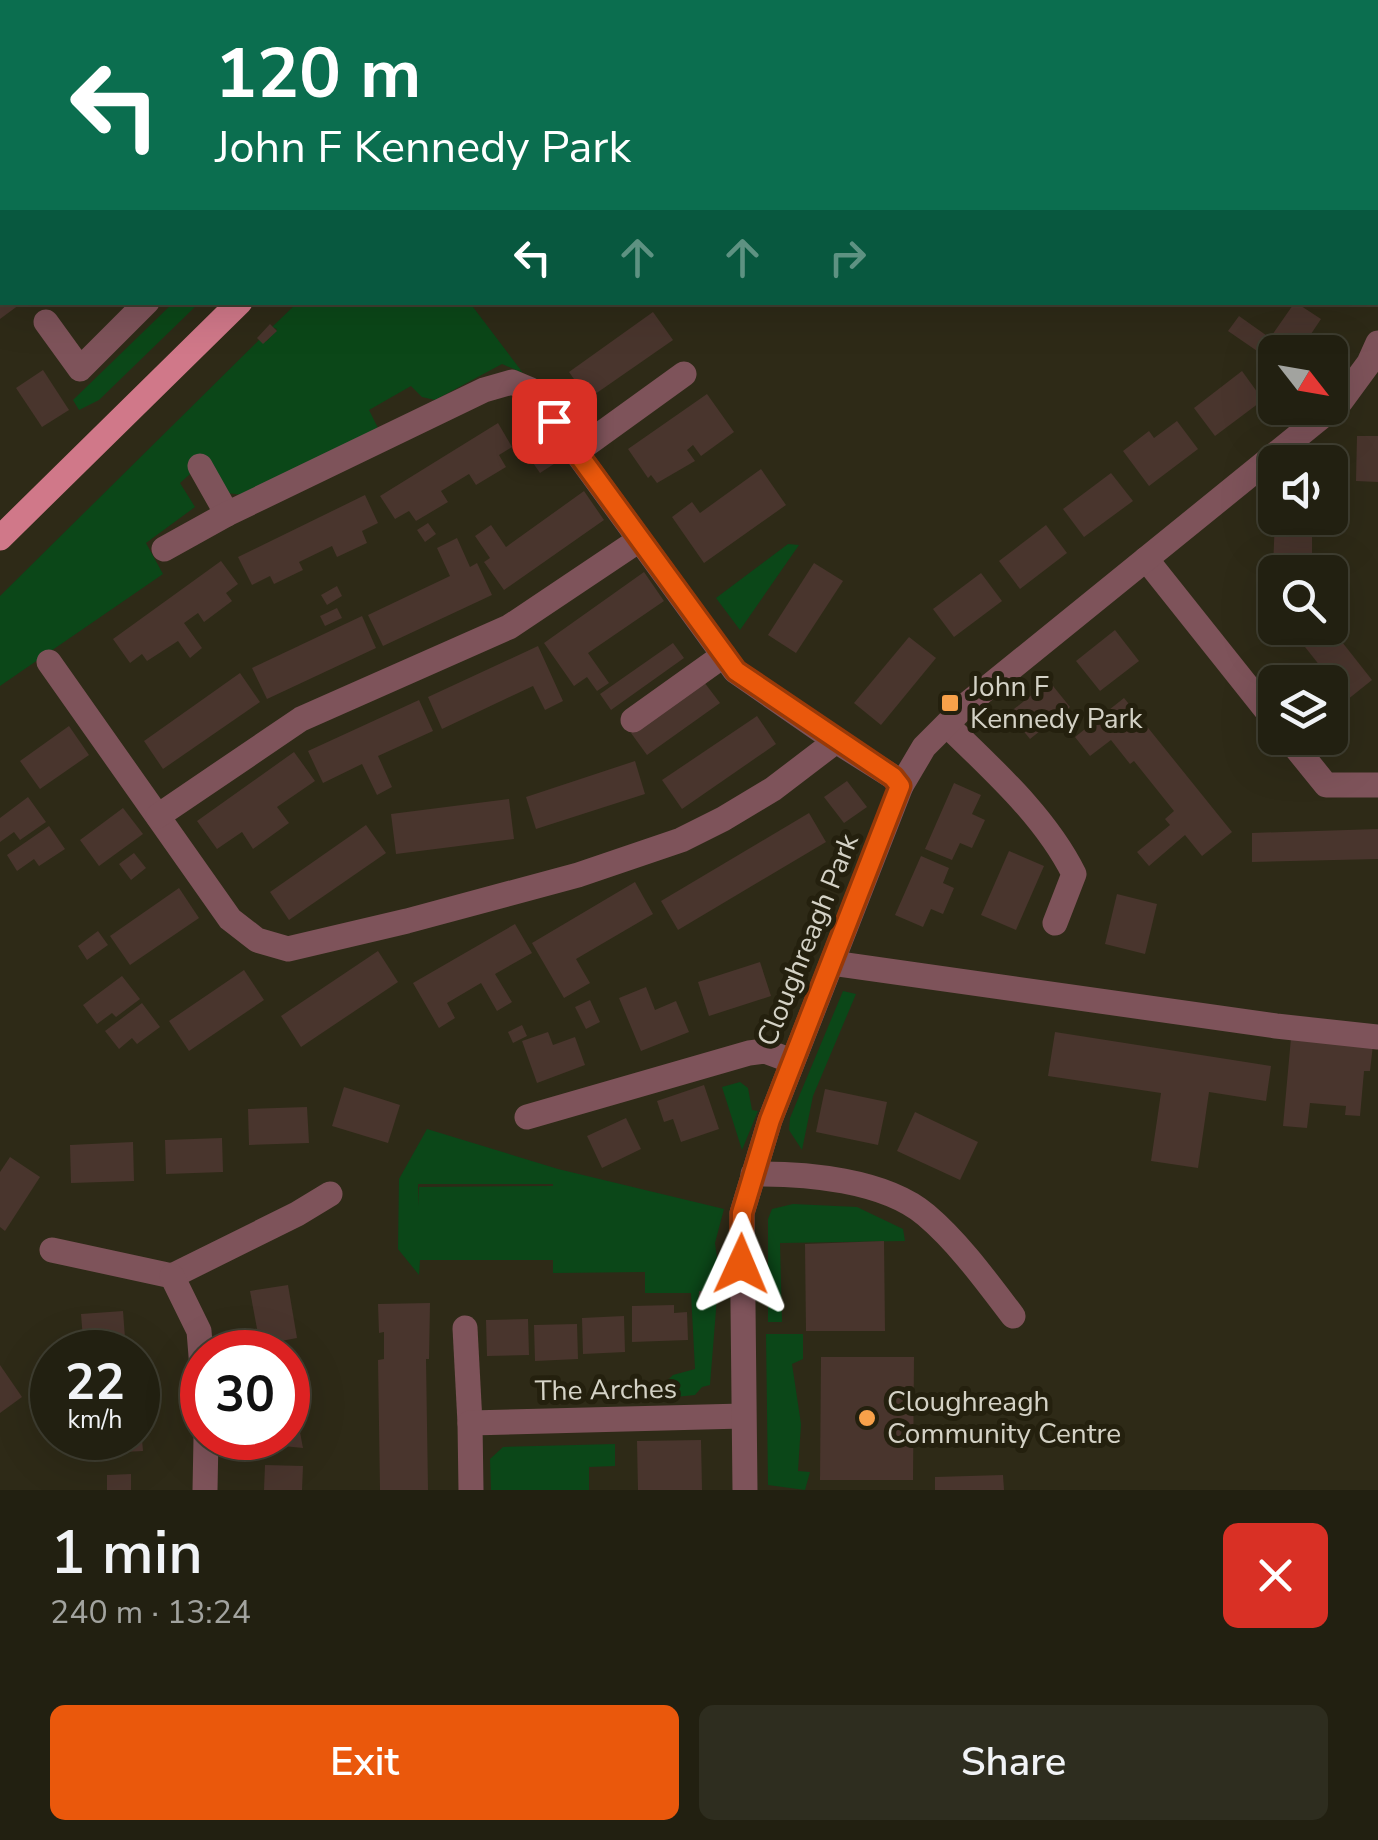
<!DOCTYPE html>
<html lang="en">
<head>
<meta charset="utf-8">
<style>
  body { margin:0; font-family:"Nunito Sans",sans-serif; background:#2e2d1f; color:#f1f3f6; height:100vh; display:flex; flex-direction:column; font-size:38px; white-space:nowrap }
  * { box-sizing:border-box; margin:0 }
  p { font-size:32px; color:#a2a39f }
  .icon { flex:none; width:55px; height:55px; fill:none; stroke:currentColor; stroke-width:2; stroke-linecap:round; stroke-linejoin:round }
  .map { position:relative; height:1490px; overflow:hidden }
  .panel { display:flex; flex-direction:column; background:#222011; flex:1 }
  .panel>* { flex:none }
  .hud { position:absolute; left:0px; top:0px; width:1380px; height:305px; box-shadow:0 10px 40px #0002,0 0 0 2px #3f3e31; background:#0b6e4f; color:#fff; overflow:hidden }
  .needle { width:65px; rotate:121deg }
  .buttons { position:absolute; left:1258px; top:335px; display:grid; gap:20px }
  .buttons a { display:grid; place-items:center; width:90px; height:90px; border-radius:15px; background:#222011; box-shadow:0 10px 40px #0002,0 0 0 2px #3f3e31; font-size:50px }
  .speed { position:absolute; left:30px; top:1330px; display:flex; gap:20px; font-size:50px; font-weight:700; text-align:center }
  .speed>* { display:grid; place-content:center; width:130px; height:130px; border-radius:50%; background:#222011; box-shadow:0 10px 40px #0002,0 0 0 2px #3f3e31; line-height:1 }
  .speed small { font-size:25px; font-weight:400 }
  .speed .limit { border:15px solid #d22; background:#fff; color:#111 }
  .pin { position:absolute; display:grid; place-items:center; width:85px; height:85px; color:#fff; margin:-42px; border-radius:20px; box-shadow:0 5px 15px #0006 }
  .me { position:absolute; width:110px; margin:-55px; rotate:1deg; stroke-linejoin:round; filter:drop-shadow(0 0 8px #0008) }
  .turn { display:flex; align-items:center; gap:35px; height:210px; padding:0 50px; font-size:45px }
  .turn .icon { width:130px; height:130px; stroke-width:2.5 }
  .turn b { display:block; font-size:70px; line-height:85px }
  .lanes { display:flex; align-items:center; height:95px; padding:0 50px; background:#0003; justify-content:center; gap:50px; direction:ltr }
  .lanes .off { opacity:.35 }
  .round { display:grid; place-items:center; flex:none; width:105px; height:105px; border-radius:15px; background:#2e2d1f }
  .summary { display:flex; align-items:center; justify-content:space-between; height:170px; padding:0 50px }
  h1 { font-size:60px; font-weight:600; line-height:75px }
  .action { display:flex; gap:20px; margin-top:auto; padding:20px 50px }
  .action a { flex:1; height:115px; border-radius:15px; background:#ea580c; color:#fff; font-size:40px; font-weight:600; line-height:115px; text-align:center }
  .action a+a { background:#2e2d1f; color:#f1f3f6 }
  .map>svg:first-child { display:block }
</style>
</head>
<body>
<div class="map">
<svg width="1378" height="1490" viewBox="0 0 1378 1490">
  <rect width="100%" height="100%" fill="#2e2a17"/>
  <!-- green -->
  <g fill="#0b4718" fill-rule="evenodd">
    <rect x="65" y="0" width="290" height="2"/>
    <polygon points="173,303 199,303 99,400 79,410 73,400"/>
    <polygon points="297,303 470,303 523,373 502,364 435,400 422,397 411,386 369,410 378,428 243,495 227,493 206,460 180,483 195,507 146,543 163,574 0,686 0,596 259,340 267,341 277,329 272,327"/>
    <polygon points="788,544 799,545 740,630 716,598"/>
    <polygon points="843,991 856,994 813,1096 802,1150 789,1130 790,1118"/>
    <polygon points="740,1082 748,1088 752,1110 758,1111 742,1150 722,1087"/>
    <path d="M 427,1129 L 558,1169 L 724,1209 L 715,1243 L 719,1272 L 710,1385 L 702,1387 L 695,1395 L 665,1398 L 665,1383 L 673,1375 L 695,1369 L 691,1293 L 645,1293 L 645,1272 L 553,1273 L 553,1260 L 420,1260 L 419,1275 L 398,1249 L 399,1179 ZM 553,1184 L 553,1186 L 419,1187 L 418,1206 L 418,1184 Z"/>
    <polygon points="793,1204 857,1207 903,1229 905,1241 780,1243 782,1322 768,1322 768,1219 772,1209"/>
    <polygon points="766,1334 803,1334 803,1359 792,1364 801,1424 798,1471 810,1472 805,1490 768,1485"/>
    <polygon points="615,1444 615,1466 589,1467 589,1490 491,1490 490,1459 503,1447"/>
  </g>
  <!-- building -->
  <g fill="#49352d">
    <polygon points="0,302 23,302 0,319"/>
    <polygon points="1295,302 1321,319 1299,352 1275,352 1275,371 1257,358 1260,353 1228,331 1239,316 1270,338"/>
    <polygon points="653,312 673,340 588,399 569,372"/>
    <polygon points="270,324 277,331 263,344 257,338"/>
    <polygon points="43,370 69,410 42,427 16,388"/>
    <polygon points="1242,371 1263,400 1215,436 1194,408"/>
    <polygon points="707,394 734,432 701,456 693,445 687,450 695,461 657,483 651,475 648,478 628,449"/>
    <polygon points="1177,421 1198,449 1149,486 1123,451 1149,431 1154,438"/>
    <polygon points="498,423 512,447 499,455 506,467 476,485 469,474 441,491 448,502 416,521 409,511 395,519 380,496"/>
    <polygon points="1357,436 1378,436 1378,482 1356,481"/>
    <polygon points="548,441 560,460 540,473 527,454"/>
    <polygon points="761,469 786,505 704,563 672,517 692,502 700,513"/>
    <polygon points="1111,473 1133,501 1084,537 1063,509"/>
    <polygon points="584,491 604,520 504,590 484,562 490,558 475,536 491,525 506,547"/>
    <polygon points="365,495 378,523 362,531 367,543 337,557 332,546 299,562 303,570 274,584 270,576 252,585 238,557"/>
    <polygon points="1275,518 1312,518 1312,569 1273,568"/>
    <polygon points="428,523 436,534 425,542 417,530"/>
    <polygon points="1046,525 1067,553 1020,589 999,561"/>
    <polygon points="457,538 470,567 477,563 492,595 383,646 368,615 450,576 437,548"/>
    <polygon points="221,561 238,584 226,593 232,601 204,622 198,613 184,623 202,648 190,658 178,641 147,661 142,654 130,663 113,639"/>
    <polygon points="814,563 843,581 796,653 768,635"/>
    <polygon points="644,572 664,601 588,653 609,683 597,691 587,677 574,686 544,643"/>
    <polygon points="981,573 1002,601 954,637 933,609"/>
    <polygon points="337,586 342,596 327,605 321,595"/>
    <polygon points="337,608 342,618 325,626 320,616"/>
    <polygon points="362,616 376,648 267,699 252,668"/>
    <polygon points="1290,628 1331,628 1372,680 1347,700"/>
    <polygon points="1115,630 1139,661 1100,691 1076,661"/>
    <polygon points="909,637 936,658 881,725 854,703"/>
    <polygon points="673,643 684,658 611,710 600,694"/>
    <polygon points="538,646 563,701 545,710 533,686 442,729 428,697"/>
    <polygon points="240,673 260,702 163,769 144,741"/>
    <polygon points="1049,681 1070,707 1030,739 1009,713"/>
    <polygon points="704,682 720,703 647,755 631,733"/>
    <polygon points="1124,698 1232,832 1202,856 1185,835 1149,866 1137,852 1170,825 1165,819 1174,811 1134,761 1130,764 1111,740 1090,756 1075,737"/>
    <polygon points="419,700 433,731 378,756 392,787 377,795 362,764 323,783 308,751"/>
    <polygon points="757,716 776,744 682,809 662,780"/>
    <polygon points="69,726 89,755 40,789 20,761"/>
    <polygon points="294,752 315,781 277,807 289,823 253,849 242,832 217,849 197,821"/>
    <polygon points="635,761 645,794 536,829 526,797"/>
    <polygon points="847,781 867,807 844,823 824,797"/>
    <polygon points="954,783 981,795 972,814 985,820 972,848 960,843 952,860 925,849"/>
    <polygon points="28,797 46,822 20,840 14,832 0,842 0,818"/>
    <polygon points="509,799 514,839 396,854 391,814"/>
    <polygon points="123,808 143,834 99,866 80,840"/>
    <polygon points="809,813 826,842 678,930 661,901"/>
    <polygon points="366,825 386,853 289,920 270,892"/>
    <polygon points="49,826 65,849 39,866 34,859 17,871 7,855"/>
    <polygon points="1378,829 1378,859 1252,862 1252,833"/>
    <polygon points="1009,851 1044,866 1016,930 981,915"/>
    <polygon points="134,853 146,868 131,880 119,864"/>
    <polygon points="921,856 949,868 943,883 954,888 943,914 931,909 923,927 895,915"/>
    <polygon points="635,882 653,914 576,959 590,983 564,998 532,943"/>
    <polygon points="179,888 199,918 130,965 110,936"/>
    <polygon points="1117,894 1157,904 1145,954 1105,944"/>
    <polygon points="515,924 532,953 495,974 512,1002 497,1011 481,983 447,1003 455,1018 439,1028 413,983"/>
    <polygon points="98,931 108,945 87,960 78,946"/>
    <polygon points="378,951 398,982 301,1047 281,1016"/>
    <polygon points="760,962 771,996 709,1016 698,982"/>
    <polygon points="244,970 264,1000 189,1051 169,1021"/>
    <polygon points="122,976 140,999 116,1017 112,1013 97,1024 83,1005"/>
    <polygon points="646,987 655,1010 676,1001 689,1032 641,1051 619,998"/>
    <polygon points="590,1000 600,1022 586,1029 575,1007"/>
    <polygon points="142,1003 160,1027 137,1044 132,1038 119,1049 105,1031"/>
    <polygon points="522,1025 527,1036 513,1043 508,1032"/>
    <polygon points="548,1032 553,1045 575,1037 585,1065 537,1083 522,1041"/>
    <polygon points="1055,1032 1271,1066 1266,1101 1209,1092 1198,1168 1151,1161 1161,1093 1048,1076"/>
    <polygon points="1291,1038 1373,1045 1370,1071 1364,1071 1360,1116 1345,1115 1346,1106 1310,1103 1307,1128 1283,1126"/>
    <polygon points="704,1085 719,1129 681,1142 673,1119 664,1122 657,1101"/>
    <polygon points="344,1087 400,1105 388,1143 332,1126"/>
    <polygon points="825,1089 887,1102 878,1145 816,1132"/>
    <polygon points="307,1107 309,1143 249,1145 248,1109"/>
    <polygon points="915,1112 978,1142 960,1180 897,1151"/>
    <polygon points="626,1118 641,1149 602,1168 587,1136"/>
    <polygon points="222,1138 223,1172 166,1174 165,1140"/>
    <polygon points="133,1142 134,1181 71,1183 70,1145"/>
    <polygon points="10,1157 40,1177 5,1231 0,1227 0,1172"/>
    <polygon points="884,1241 885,1331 806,1331 805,1244"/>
    <polygon points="288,1285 297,1338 260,1345 250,1291"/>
    <polygon points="699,1291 714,1292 714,1305 698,1305"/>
    <polygon points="430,1303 429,1359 426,1359 428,1490 380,1490 378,1360 384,1359 384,1332 379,1333 378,1304"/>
    <polygon points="674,1305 674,1313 687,1312 688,1340 632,1342 632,1306"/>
    <polygon points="123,1311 126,1352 84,1352 81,1314"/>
    <polygon points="624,1316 625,1352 583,1354 582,1318"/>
    <polygon points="528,1319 529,1355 487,1356 486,1320"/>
    <polygon points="577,1324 578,1359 535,1361 534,1325"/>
    <polygon points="821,1357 914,1357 913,1480 820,1480"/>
    <polygon points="0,1365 22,1397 0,1413"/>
    <polygon points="288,1374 289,1374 303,1448 263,1444 262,1438 288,1438"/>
    <polygon points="138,1417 140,1417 143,1451 104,1453 103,1438 138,1438"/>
    <polygon points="701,1440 702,1490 638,1490 637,1441"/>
    <polygon points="265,1465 303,1466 302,1490 264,1490"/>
    <polygon points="131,1474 131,1490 107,1490 107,1475"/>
    <polygon points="1003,1475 1004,1490 935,1490 935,1477"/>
  </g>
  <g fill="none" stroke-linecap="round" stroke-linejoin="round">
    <!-- street -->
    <g stroke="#7e535a" stroke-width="25">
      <polyline points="387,0 387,2"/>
      <polyline points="0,72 2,72"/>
      <polyline points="46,322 80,369 147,302"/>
      <polyline points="576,452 684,374"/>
      <polyline points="200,466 227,514"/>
      <polyline points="164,549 227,514 484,390 512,382 531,390 735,671 836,741"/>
      <polyline points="1146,559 1275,721"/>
      <polyline points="49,662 230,919 257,940 288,949 407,921 578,875 681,840 723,819 773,789 836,741 893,777 901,786"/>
      <polyline points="633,720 724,655"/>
      <path d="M 947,725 C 993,770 1045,816 1074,874 L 1055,923"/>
      <polyline points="1288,738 1326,785 1378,785"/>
      <polyline points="158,816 301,719 509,627 639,540"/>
      <polyline points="832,963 1276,1026 1378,1037"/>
      <polyline points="527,1117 749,1053 765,1051 792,1061"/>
      <path d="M 753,1174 C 805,1173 885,1180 926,1215 C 959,1243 987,1282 1013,1316"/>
      <polyline points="52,1250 172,1276 297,1214 330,1194"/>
      <polyline points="172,1276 199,1331 202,1368"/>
      <polyline points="465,1328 470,1423"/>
      <polyline points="205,1490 206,1438"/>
      <polyline points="471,1490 470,1423 743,1416"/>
      <polyline points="745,1490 742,1213 770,1120 901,786 924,747 966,705 1341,401 1369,363 1378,343"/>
    </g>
    <!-- primary -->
    <g stroke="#d07889" stroke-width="25">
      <polyline points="542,2 545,0"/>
      <polyline points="0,538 240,302"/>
    </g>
  </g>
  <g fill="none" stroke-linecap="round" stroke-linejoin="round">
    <defs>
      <polyline id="route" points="554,421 736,671 893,777 900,786 770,1120 742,1213 741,1264"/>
    </defs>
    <!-- route casing -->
    <use href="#route" stroke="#983908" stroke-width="25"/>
    <!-- route -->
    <use href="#route" stroke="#ea580c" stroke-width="18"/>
  </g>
  <!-- markers -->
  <g fill="#f8a14a" stroke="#24200e" stroke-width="4">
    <rect x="940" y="693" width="20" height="20" rx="5"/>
    <circle cx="867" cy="1418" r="10"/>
  </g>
  <g text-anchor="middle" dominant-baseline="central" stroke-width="10" stroke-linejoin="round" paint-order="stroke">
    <!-- poi labels -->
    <g font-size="28" fill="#d4d2c6" stroke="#24200e" text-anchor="start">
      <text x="970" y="687">John F<tspan x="970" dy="32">Kennedy Park</tspan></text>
      <text x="887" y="1402">Cloughreagh<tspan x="887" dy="32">Community Centre</tspan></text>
    </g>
    <!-- street labels -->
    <g font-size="28" fill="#d4d2c6" stroke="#24200e">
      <text transform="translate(808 940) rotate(-68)">Cloughreagh Park</text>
      <text transform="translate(606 1390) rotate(-1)">The Arches</text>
    </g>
  </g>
</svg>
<div class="buttons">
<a><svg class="needle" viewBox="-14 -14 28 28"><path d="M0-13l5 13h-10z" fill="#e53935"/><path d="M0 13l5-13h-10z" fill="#a2a39f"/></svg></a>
<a><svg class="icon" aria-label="sound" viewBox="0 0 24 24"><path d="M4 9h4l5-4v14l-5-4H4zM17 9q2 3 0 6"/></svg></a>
<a><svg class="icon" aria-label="search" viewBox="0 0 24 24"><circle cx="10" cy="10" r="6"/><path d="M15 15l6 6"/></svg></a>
<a><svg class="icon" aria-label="layers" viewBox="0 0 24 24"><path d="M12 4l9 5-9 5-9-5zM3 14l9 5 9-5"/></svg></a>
</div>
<div class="speed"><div>22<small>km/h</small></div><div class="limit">30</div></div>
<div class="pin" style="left:554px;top:421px;background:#d93025"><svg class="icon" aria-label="arrive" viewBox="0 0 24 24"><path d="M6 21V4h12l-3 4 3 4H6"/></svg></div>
<svg class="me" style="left:741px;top:1264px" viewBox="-20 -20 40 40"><path d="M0-17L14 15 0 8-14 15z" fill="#ea580c" stroke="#fff" stroke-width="4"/></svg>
<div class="hud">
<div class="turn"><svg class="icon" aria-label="left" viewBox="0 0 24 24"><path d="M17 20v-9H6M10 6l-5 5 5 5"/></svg><div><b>120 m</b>John F Kennedy Park</div></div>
<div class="lanes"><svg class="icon" aria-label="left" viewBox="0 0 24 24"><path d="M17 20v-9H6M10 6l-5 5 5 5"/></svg><svg class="icon off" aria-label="ahead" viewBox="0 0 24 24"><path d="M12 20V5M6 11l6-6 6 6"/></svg><svg class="icon off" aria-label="ahead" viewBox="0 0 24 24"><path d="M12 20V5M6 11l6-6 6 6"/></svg><svg class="icon off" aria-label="right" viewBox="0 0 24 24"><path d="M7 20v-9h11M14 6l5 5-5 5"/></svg></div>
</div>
</div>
<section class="panel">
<div class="summary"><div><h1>1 min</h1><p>240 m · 13:24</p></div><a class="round" style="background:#d93025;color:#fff"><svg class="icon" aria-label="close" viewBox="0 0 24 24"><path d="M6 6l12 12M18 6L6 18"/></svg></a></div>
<div class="action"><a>Exit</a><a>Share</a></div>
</section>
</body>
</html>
